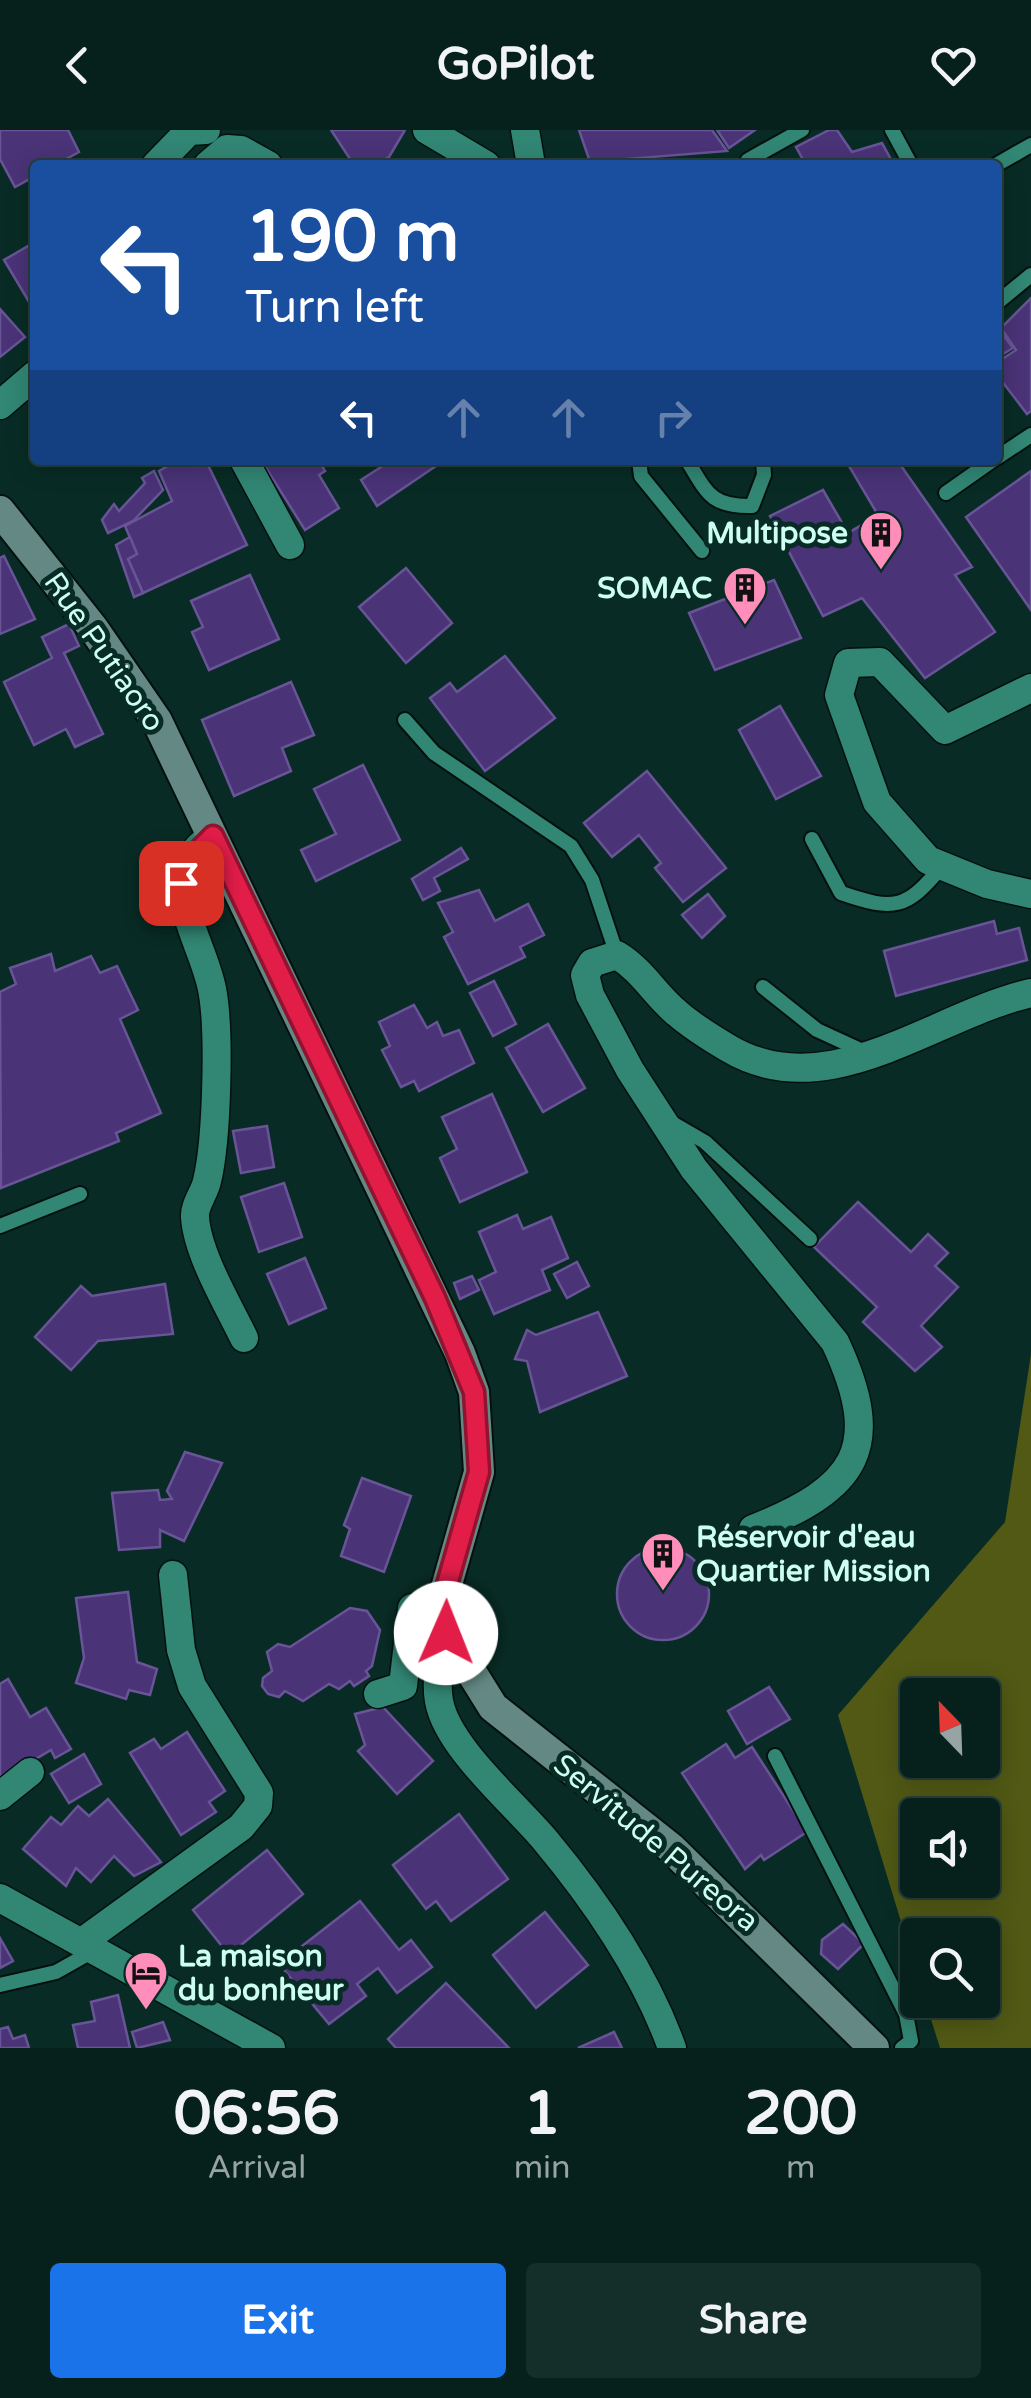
<!DOCTYPE html>
<html lang="en">
<head>
<meta charset="utf-8">
<style>
  body { margin:0; font-family:"Varela Round",sans-serif; background:#142e29; color:#f1f3f6; height:100vh; display:flex; flex-direction:column; font-size:38px; white-space:nowrap }
  * { box-sizing:border-box; margin:0 }
  p { font-size:32px; color:#98a3a3 }
  .icon { flex:none; width:55px; height:55px; fill:none; stroke:currentColor; stroke-width:2; stroke-linecap:round; stroke-linejoin:round }
  .map { position:relative; height:1918px; overflow:hidden }
  .panel { display:flex; flex-direction:column; background:#06211c; flex:1 }
  .panel>* { flex:none }
  .banner { position:absolute; left:30px; top:30px; width:972px; height:305px; border-radius:10px; box-shadow:0 5px 25px #0003,0 0 0 2px #273e3b; background:#1a4fa0; color:#fff; overflow:hidden }
  .needle { width:65px; rotate:337deg }
  .fabs { position:absolute; left:900px; top:1548px; display:grid; gap:20px }
  .fabs a { display:grid; place-items:center; width:100px; height:100px; border-radius:10px; background:#06211c; box-shadow:0 5px 25px #0003,0 0 0 2px #273e3b; font-size:50px }
  .pin { position:absolute; display:grid; place-items:center; width:85px; height:85px; color:#fff; margin:-42px; border-radius:20px; box-shadow:0 5px 15px #0006 }
  .me { position:absolute; width:110px; margin:-55px; rotate:1deg; stroke-linejoin:round; filter:drop-shadow(0 0 8px #0008) }
  .turn { display:flex; align-items:center; gap:35px; height:210px; padding:0 50px; font-size:45px }
  .turn .icon { width:130px; height:130px; stroke-width:2.5 }
  .turn b { display:block; font-size:70px; line-height:85px }
  .lanes { display:flex; align-items:center; height:95px; padding:0 50px; background:#0003; justify-content:center; gap:50px; direction:ltr }
  .lanes .off { opacity:.35 }
  .eta { display:flex; justify-content:space-evenly; align-items:center; height:170px; text-align:center }
  .eta b { font-size:60px; font-weight:700; line-height:70px }
  .action { display:flex; gap:20px; margin-top:auto; padding:20px 50px }
  .action a { flex:1; height:115px; border-radius:10px; background:#1a73e8; color:#fff; font-size:40px; font-weight:700; line-height:115px; text-align:center }
  .action a+a { background:#142e29; color:#f1f3f6 }
  header { display:flex; justify-content:space-between; align-items:center; height:130px; padding:0 50px; background:#06211c; font-size:45px; font-weight:700 }
  .map>svg:first-child { display:block }
</style>
</head>
<body>
<header><svg class="icon" aria-label="back" viewBox="0 0 24 24"><path d="M15 5l-7 7 7 7"/></svg>GoPilot<svg class="icon" aria-label="heart" viewBox="0 0 24 24"><path d="M12 20l-8-8c-3-5 5-10 8-4 3-6 11-1 8 4z"/></svg></header>
<div class="map">
<svg width="1031" height="1918" viewBox="0 0 1031 1918">
  <rect width="100%" height="100%" fill="#082c25"/>
  <!-- forest -->
  <path fill="#515915" fill-rule="evenodd" d="M 1031,1224 L 1031,1918 L 940,1918 L 925,1870 L 982,1870 L 982,1805 L 918,1805 L 917,1844 L 838,1585 L 1005,1392 ZM 918,1565 L 982,1565 L 982,1630 L 918,1630 ZM 918,1685 L 982,1685 L 982,1750 L 918,1750 Z"/>
  <!-- building -->
  <g fill="#4a3377" stroke="#685497" stroke-width="2.5">
    <polygon points="0,0 68,0 79,22 55,35 35,35 35,46 15,57 0,29"/>
    <polygon points="331,0 405,0 389,27 376,35 354,35"/>
    <polygon points="579,0 712,0 727,21 590,32"/>
    <polygon points="717,0 755,0 729,18"/>
    <polygon points="829,0 837,0 852,22 882,13 894,35 806,35 796,17"/>
    <polygon points="35,112 35,182 4,130"/>
    <polygon points="1031,168 1031,281 1027,284 998,246 998,232 1016,220 1001,198"/>
    <polygon points="0,179 25,207 0,227"/>
    <polygon points="998,198 1013,218 998,227"/>
    <polygon points="178,330 192,330 195,336 206,331 247,415 143,463 128,429 137,424 125,396 172,371 159,341"/>
    <polygon points="261,330 319,330 325,341 319,345 339,378 305,400"/>
    <polygon points="376,330 436,330 439,334 377,376 361,350 381,337"/>
    <polygon points="897,330 972,437 955,445 995,502 925,548 862,468 823,486 770,386 823,360 848,403 878,385 846,331"/>
    <polygon points="154,341 163,360 133,391 108,403 102,390 114,374 119,381 145,353 142,348"/>
    <polygon points="1031,341 1031,480 966,387"/>
    <polygon points="130,407 137,424 128,429 143,463 134,467 116,415"/>
    <polygon points="4,426 35,489 0,504 0,428"/>
    <polygon points="406,438 452,493 406,533 359,477"/>
    <polygon points="250,445 279,509 209,540 192,502 203,497 191,471"/>
    <polygon points="774,450 801,508 715,540 689,483"/>
    <polygon points="69,494 79,516 64,523 103,604 75,617 66,599 34,615 4,552 52,528 42,507"/>
    <polygon points="505,526 555,588 485,641 430,568 450,553 457,562"/>
    <polygon points="291,552 314,605 282,618 291,641 234,666 202,590"/>
    <polygon points="780,576 821,646 776,669 739,600"/>
    <polygon points="363,635 400,710 316,751 301,720 336,704 314,659"/>
    <polygon points="647,641 726,738 683,772 655,738 661,733 639,705 612,727 584,693"/>
    <polygon points="461,718 468,729 434,748 440,761 423,770 412,749"/>
    <polygon points="479,760 495,791 528,774 544,805 520,817 525,827 468,854 444,807 453,802 438,773"/>
    <polygon points="708,764 725,786 702,808 682,785"/>
    <polygon points="994,791 997,804 1019,798 1027,830 896,866 884,821"/>
    <polygon points="51,824 55,841 91,826 100,843 117,836 138,880 120,889 161,983 116,1003 119,1011 1,1058 0,862 16,854 10,838"/>
    <polygon points="494,851 516,894 493,906 470,863"/>
    <polygon points="414,875 427,898 437,892 443,906 459,900 474,933 419,961 414,951 401,957 382,920 390,916 379,892"/>
    <polygon points="548,894 585,958 543,982 506,918"/>
    <polygon points="492,964 527,1042 460,1072 440,1028 457,1019 442,987"/>
    <polygon points="267,996 274,1037 241,1043 233,1001"/>
    <polygon points="284,1053 302,1107 259,1122 241,1067"/>
    <polygon points="858,1072 911,1122 928,1104 948,1123 935,1136 958,1157 921,1196 942,1217 915,1241 863,1192 877,1177 814,1117"/>
    <polygon points="517,1085 523,1099 551,1087 568,1128 542,1140 550,1160 494,1184 479,1150 496,1142 479,1102"/>
    <polygon points="305,1128 326,1178 289,1194 267,1144"/>
    <polygon points="577,1132 589,1156 567,1168 554,1144"/>
    <polygon points="472,1146 479,1160 460,1169 454,1153"/>
    <polygon points="165,1154 173,1204 98,1211 71,1240 35,1207 81,1156 92,1166"/>
    <polygon points="598,1182 627,1246 540,1282 527,1231 515,1229 527,1200 536,1205"/>
    <polygon points="185,1322 222,1333 184,1411 160,1400 160,1417 119,1420 112,1363 158,1360 160,1370 172,1369 167,1361"/>
    <polygon points="362,1348 411,1366 384,1442 341,1426 350,1399 344,1395"/>
    <circle cx="663" cy="1464" r="46"/>
    <polygon points="128,1462 137,1532 157,1539 150,1565 129,1560 126,1569 76,1553 84,1528 76,1468"/>
    <polygon points="350,1478 367,1481 380,1500 372,1536 366,1541 369,1546 354,1556 350,1551 339,1559 329,1554 303,1571 285,1561 279,1567 268,1564 262,1556 263,1548 272,1541 267,1522 278,1514 290,1517"/>
    <polygon points="8,1549 30,1587 46,1578 71,1619 55,1628 51,1620 0,1650 0,1554"/>
    <polygon points="769,1557 790,1589 747,1614 728,1581"/>
    <polygon points="383,1577 433,1631 397,1664 358,1621 365,1615 355,1584"/>
    <polygon points="187,1602 225,1661 209,1672 216,1682 181,1705 130,1623 154,1609 161,1619"/>
    <polygon points="726,1614 735,1628 752,1617 807,1702 764,1730 761,1725 745,1739 682,1643"/>
    <polygon points="84,1624 101,1654 69,1673 51,1644"/>
    <polygon points="108,1669 161,1732 134,1746 114,1726 91,1752 76,1738 66,1756 23,1719 51,1687 61,1695 78,1676 89,1686"/>
    <polygon points="459,1684 508,1749 451,1791 436,1771 426,1779 393,1735"/>
    <polygon points="267,1720 303,1764 229,1825 193,1780"/>
    <polygon points="360,1771 399,1820 411,1810 432,1837 397,1863 378,1838 357,1854 366,1866 329,1894 279,1834"/>
    <polygon points="545,1782 588,1835 536,1878 493,1825"/>
    <polygon points="843,1794 864,1814 838,1839 821,1824 822,1810"/>
    <polygon points="0,1808 13,1831 0,1838"/>
    <polygon points="446,1853 509,1918 396,1918 388,1909"/>
    <polygon points="118,1865 130,1918 78,1918 73,1895 95,1891 91,1872"/>
    <polygon points="163,1892 170,1910 137,1918 132,1902"/>
    <polygon points="8,1897 13,1909 25,1905 29,1918 0,1918 0,1899"/>
    <polygon points="614,1902 622,1918 578,1918"/>
  </g>
  <g fill="none" stroke-linecap="round" stroke-linejoin="round">
    <defs>
      <g id="lane">
        <polyline points="892,0 911,35"/>
        <polyline points="749,35 748,30 802,0"/>
        <polyline points="996,35 1031,15"/>
        <polyline points="998,172 1031,145"/>
        <polyline points="998,327 1031,305"/>
        <polyline points="639,330 641,346 702,421"/>
        <path d="M 687,330 C 707,363 711,377 752,376 L 764,345 L 763,330"/>
        <polyline points="946,363 993,330"/>
        <polyline points="405,590 434,623 571,716 592,750 617,825"/>
        <path d="M 812,709 L 841,763 C 894,781 906,780 942,736"/>
        <polyline points="763,857 817,900 867,923"/>
        <polyline points="674,994 705,1012 810,1109"/>
        <polyline points="0,1096 80,1064"/>
        <polyline points="775,1626 906,1884 911,1911 902,1918"/>
        <polyline points="0,1855 56,1842 95,1820"/>
      </g>
      <g id="street">
        <polyline points="427,0 486,35"/>
        <polyline points="525,0 531,35"/>
        <polyline points="156,35 189,1 206,0"/>
        <polyline points="208,35 227,19 241,20 268,35"/>
        <polyline points="0,275 35,245"/>
        <polyline points="244,330 290,415"/>
        <polyline points="1031,558 945,600 880,532 848,533 839,565 877,672 928,730 987,754 1031,764"/>
        <path d="M 213,706 C 151,744 202,807 212,859 C 220,899 217,1010 207,1051 C 205,1062 194,1075 195,1087 C 197,1123 228,1175 244,1208"/>
        <path d="M 753,1399 C 856,1358 885,1319 835,1212 L 694,1039 L 630,940 L 590,865 L 585,845 L 592,833 L 617,825 C 642,840 656,866 677,883 C 692,896 711,908 728,918 C 828,978 934,885 1031,863"/>
        <path d="M 447,1503 C 441,1526 435,1548 439,1571 C 447,1617 515,1674 545,1710 C 595,1770 645,1843 672,1918"/>
        <polyline points="378,1564 403,1556 412,1478 445,1481"/>
        <polyline points="0,1666 30,1642"/>
        <polyline points="0,1768 271,1918"/>
        <polyline points="82,1812 241,1697 258,1676 259,1663 192,1556 181,1520 173,1445"/>
      </g>
      <polyline id="secondary" points="0,381 93,498 157,591 460,1223 474,1262 479,1342 444,1465 447,1503 493,1577 671,1718 874,1918"/>
    </defs>
    <!-- lane casing -->
    <use href="#lane" stroke="#04110e" stroke-width="18"/>
    <!-- street casing -->
    <use href="#street" stroke="#04110e" stroke-width="31"/>
    <!-- secondary casing -->
    <use href="#secondary" stroke="#04110e" stroke-width="34"/>
    <!-- lane -->
    <use href="#lane" stroke="#328674" stroke-width="14"/>
    <!-- street -->
    <use href="#street" stroke="#328674" stroke-width="28"/>
    <!-- secondary -->
    <use href="#secondary" stroke="#648984" stroke-width="30"/>
  </g>
  <g fill="none" stroke-linecap="round" stroke-linejoin="round">
    <defs>
      <polyline id="route" points="181,753 184,735 213,706 435,1168 474,1262 479,1342 444,1465 446,1503"/>
    </defs>
    <!-- route casing -->
    <use href="#route" stroke="#92132f" stroke-width="25"/>
    <!-- route -->
    <use href="#route" stroke="#e11d48" stroke-width="18"/>
  </g>
  <!-- icons -->
  <defs>
    <symbol id="building-pin" viewBox="-11 -11 22 30"><path d="M0 17L-7.5 6A9.5 9.5 0 1 1 7.5 6Z" fill="#ff8eba" stroke="#082c25"/><path d="M-4-6H4V6H1V3H-1V6H-4ZM-2.5-4.3h1.7v1.8h-1.7ZM.8-4.3h1.7v1.8H.8ZM-2.5-1h1.7V.8h-1.7ZM.8-1h1.7V.8H.8Z" fill="#111"/></symbol>
    <symbol id="hotel-pin" viewBox="-11 -11 22 30"><path d="M0 17L-7.5 6A9.5 9.5 0 1 1 7.5 6Z" fill="#ff8eba" stroke="#082c25"/><path d="M-6-4.5h1.5V1H6V5H4.5V3h-9V5H-6ZM-4 0a1.8 1.8 0 1 1 3.6 0ZM.5 0V-2.5h3Q6-2.5 6 0Z" fill="#111"/></symbol>
  </defs>
  <g fill-rule="evenodd">
    <use href="#building-pin" x="856" y="378" width="50" height="68"/>
    <use href="#building-pin" x="720" y="433" width="50" height="68"/>
    <use href="#building-pin" x="638" y="1399" width="50" height="68"/>
    <use href="#hotel-pin" x="121" y="1818" width="50" height="68"/>
  </g>
  <g text-anchor="middle" dominant-baseline="central" stroke-width="10" stroke-linejoin="round" paint-order="stroke">
    <!-- poi labels -->
    <g font-size="30" font-weight="bold" fill="#cdfff1" stroke="#082c25" text-anchor="end">
      <text x="848" y="403">Multipose</text>
      <text x="712" y="458">SOMAC</text>
      <text x="696" y="1407" text-anchor="start">Réservoir d'eau<tspan x="696" dy="34">Quartier Mission</tspan></text>
      <text x="178" y="1826" text-anchor="start">La maison<tspan x="178" dy="34">du bonheur</tspan></text>
    </g>
    <!-- street labels -->
    <g font-size="30" fill="#cdfff1" stroke="#082c25">
      <text transform="translate(104 522) rotate(55)">Rue Putiaoro</text>
      <text transform="translate(656 1713) rotate(40)">Servitude Pureora</text>
    </g>
  </g>
</svg>
<div class="fabs">
<a><svg class="needle" viewBox="-14 -14 28 28"><path d="M0-13l5 13h-10z" fill="#e53935"/><path d="M0 13l5-13h-10z" fill="#98a3a3"/></svg></a>
<a><svg class="icon" aria-label="sound" viewBox="0 0 24 24"><path d="M4 9h4l5-4v14l-5-4H4zM17 9q2 3 0 6"/></svg></a>
<a><svg class="icon" aria-label="search" viewBox="0 0 24 24"><circle cx="10" cy="10" r="6"/><path d="M15 15l6 6"/></svg></a>
</div>
<div class="pin" style="left:181px;top:753px;background:#d93025"><svg class="icon" aria-label="arrive" viewBox="0 0 24 24"><path d="M6 21V4h12l-3 4 3 4H6"/></svg></div>
<svg class="me" style="left:446px;top:1503px" viewBox="-20 -20 40 40"><circle r="19" fill="#fff"/><path d="M0-13L10 11 0 6-10 11z" fill="#e11d48"/></svg>
<div class="banner">
<div class="turn"><svg class="icon" aria-label="left" viewBox="0 0 24 24"><path d="M17 20v-9H6M10 6l-5 5 5 5"/></svg><div><b>190 m</b>Turn left</div></div>
<div class="lanes"><svg class="icon" aria-label="left" viewBox="0 0 24 24"><path d="M17 20v-9H6M10 6l-5 5 5 5"/></svg><svg class="icon off" aria-label="ahead" viewBox="0 0 24 24"><path d="M12 20V5M6 11l6-6 6 6"/></svg><svg class="icon off" aria-label="ahead" viewBox="0 0 24 24"><path d="M12 20V5M6 11l6-6 6 6"/></svg><svg class="icon off" aria-label="right" viewBox="0 0 24 24"><path d="M7 20v-9h11M14 6l5 5-5 5"/></svg></div>
</div>
</div>
<section class="panel">
<div class="eta">
<div><b>06:56</b><p>Arrival</p></div>
<div><b>1</b><p>min</p></div>
<div><b>200</b><p>m</p></div>
</div>
<div class="action"><a>Exit</a><a>Share</a></div>
</section>
</body>
</html>
